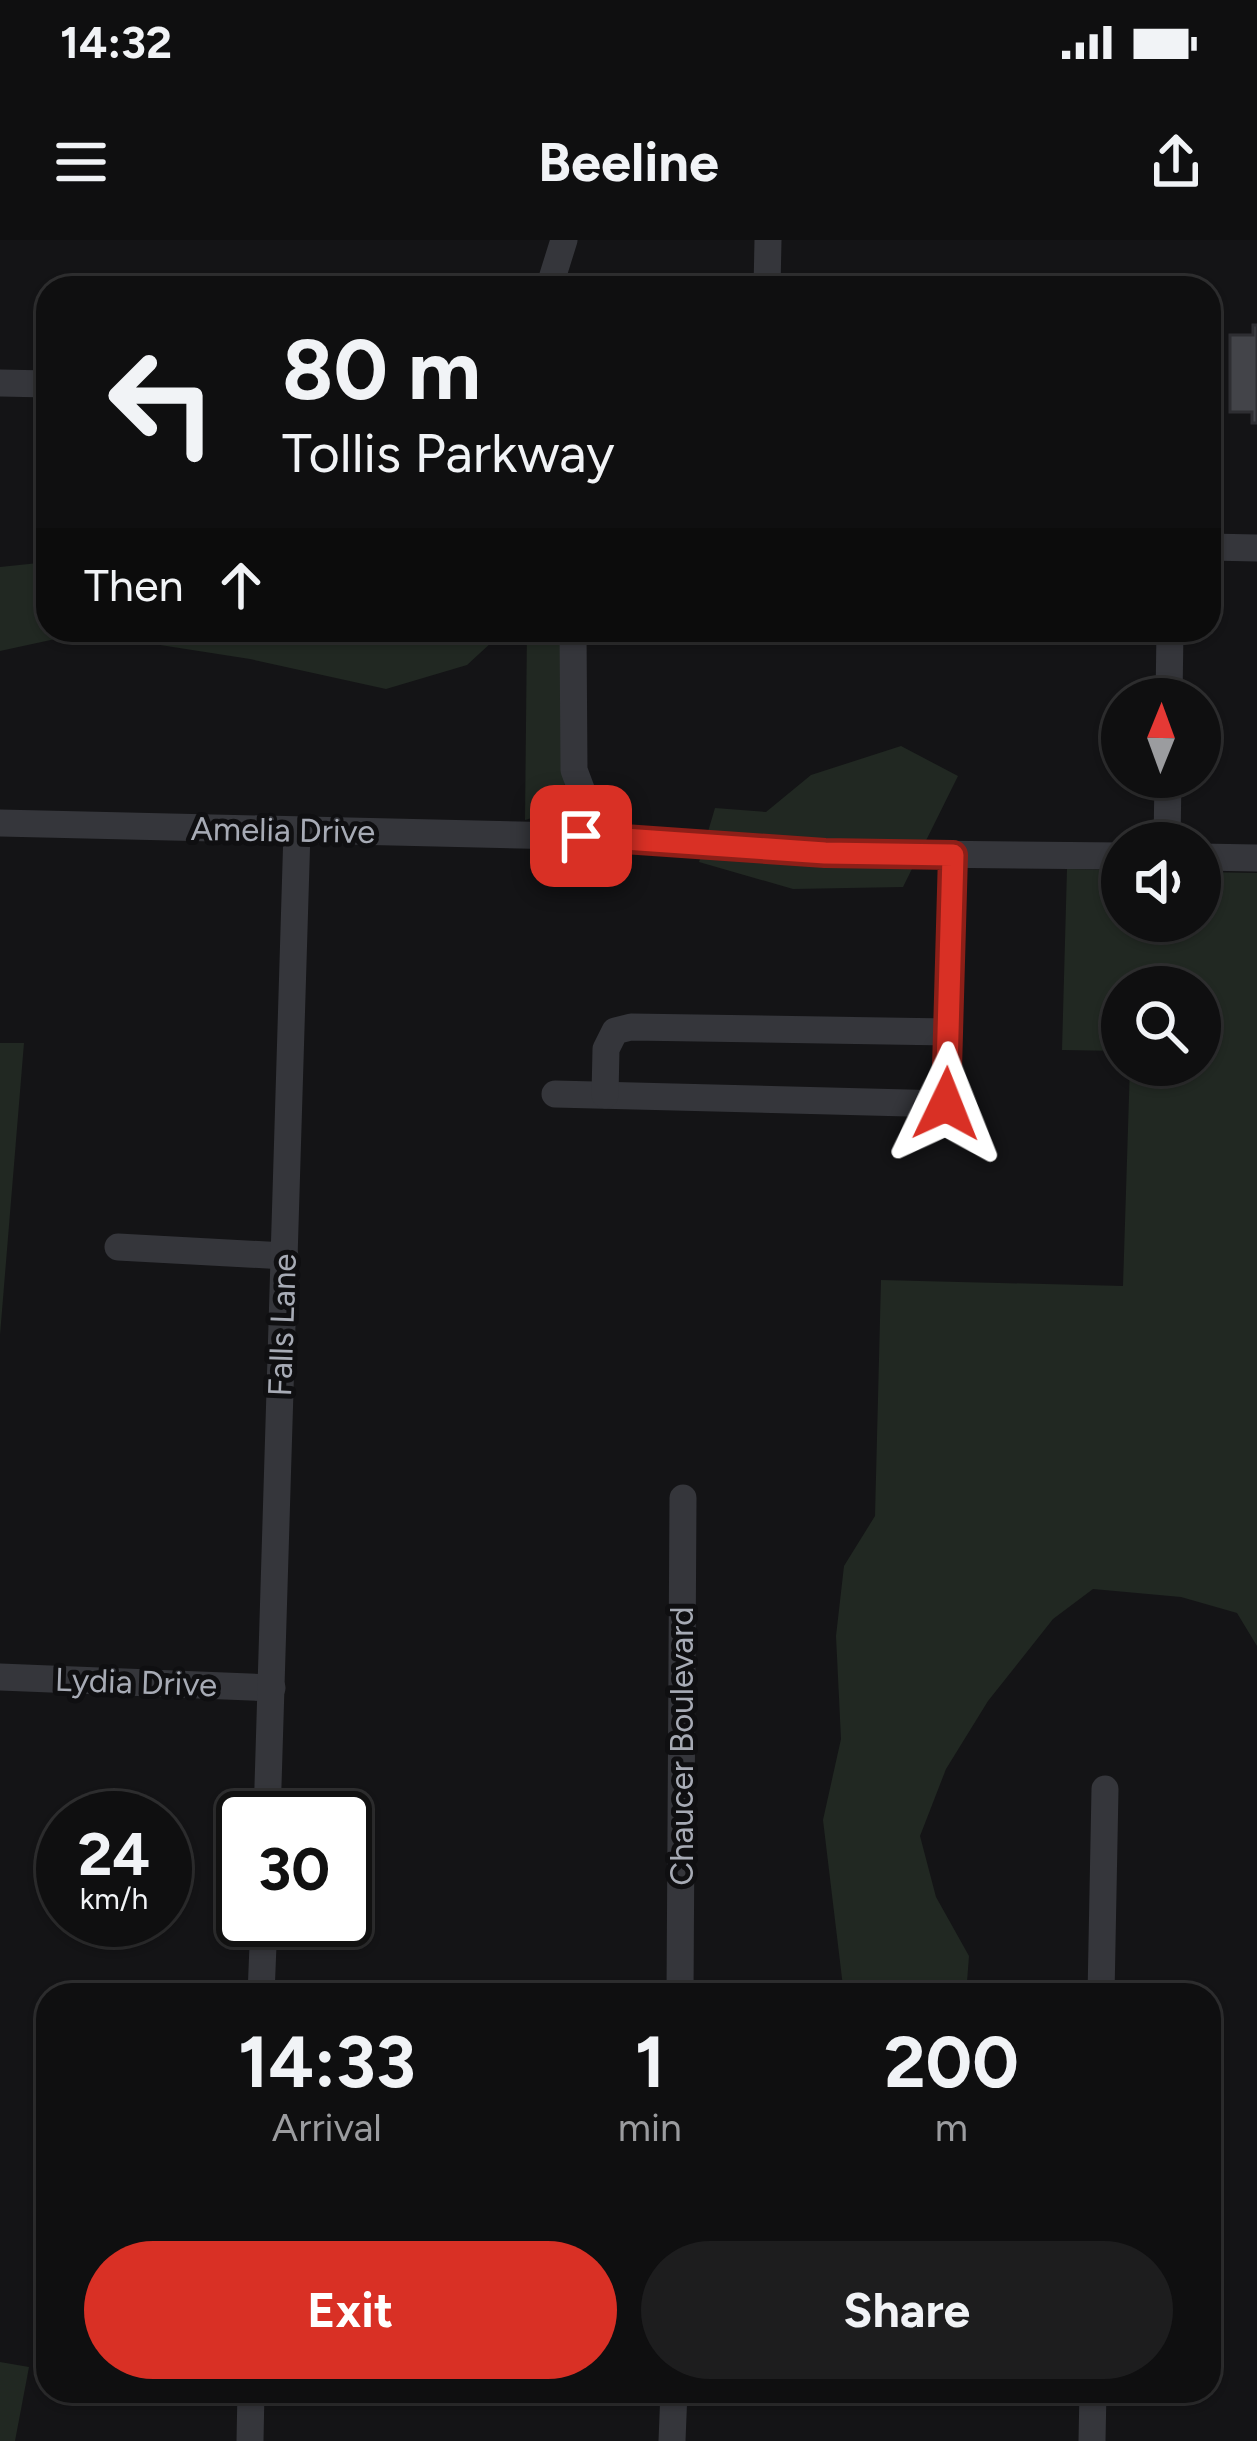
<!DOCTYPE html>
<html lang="en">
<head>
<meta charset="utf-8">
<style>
  body { margin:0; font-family:Figtree,sans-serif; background:#1d1d1e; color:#f1f3f6; height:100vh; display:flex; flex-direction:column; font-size:45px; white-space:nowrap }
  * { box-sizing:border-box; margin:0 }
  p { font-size:39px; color:#9b9c9f }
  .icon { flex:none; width:66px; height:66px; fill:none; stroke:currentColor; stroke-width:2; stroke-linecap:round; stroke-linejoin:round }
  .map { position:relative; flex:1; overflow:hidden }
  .details { position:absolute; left:36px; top:1743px; width:1185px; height:420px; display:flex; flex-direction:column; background:#0f0f10; border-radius:36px; box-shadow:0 3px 9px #0004,0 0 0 3px #2f2f30 }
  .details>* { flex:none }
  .banner { position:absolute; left:36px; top:36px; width:1185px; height:366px; border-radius:36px; box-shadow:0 3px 9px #0004,0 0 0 3px #2f2f30; background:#0f0f10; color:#f1f3f6; overflow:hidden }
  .needle { width:78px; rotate:1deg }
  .tools { position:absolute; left:1101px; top:438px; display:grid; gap:24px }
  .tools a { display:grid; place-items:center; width:120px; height:120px; border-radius:50%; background:#0f0f10; box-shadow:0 3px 9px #0004,0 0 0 3px #2f2f30; font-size:60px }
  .speed { position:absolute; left:36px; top:1551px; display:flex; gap:24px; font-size:60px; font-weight:700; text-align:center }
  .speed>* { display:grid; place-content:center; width:156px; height:156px; border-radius:50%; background:#0f0f10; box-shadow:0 3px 9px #0004,0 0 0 3px #2f2f30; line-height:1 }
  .speed small { font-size:30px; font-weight:400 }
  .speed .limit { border:6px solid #111; border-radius:18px; background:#fff; color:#111 }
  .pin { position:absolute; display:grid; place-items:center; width:102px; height:102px; color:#fff; margin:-51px; border-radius:24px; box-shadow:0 6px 18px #0006 }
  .me { position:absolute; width:132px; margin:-66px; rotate:2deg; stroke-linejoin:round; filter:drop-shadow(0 0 9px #0008) }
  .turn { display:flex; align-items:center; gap:42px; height:252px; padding:0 48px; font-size:54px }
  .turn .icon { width:156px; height:156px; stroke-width:2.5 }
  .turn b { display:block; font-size:84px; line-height:102px }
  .then { display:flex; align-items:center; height:114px; padding:0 48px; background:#0003; gap:24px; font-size:45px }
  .eta { display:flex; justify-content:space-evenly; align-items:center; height:204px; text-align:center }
  .eta b { font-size:72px; font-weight:700; line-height:84px }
  .primary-button { display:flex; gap:24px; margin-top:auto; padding:24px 48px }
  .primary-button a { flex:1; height:138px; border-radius:72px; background:#d93025; color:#fff; font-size:48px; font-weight:700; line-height:138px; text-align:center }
  .primary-button a+a { background:#1d1d1e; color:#f1f3f6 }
  .status { display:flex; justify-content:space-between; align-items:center; height:84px; padding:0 60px; background:#0f0f10; direction:ltr }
  .status svg { height:33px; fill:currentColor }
  header { display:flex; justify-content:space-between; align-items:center; height:156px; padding:0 48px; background:#0f0f10; font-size:54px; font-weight:700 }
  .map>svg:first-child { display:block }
</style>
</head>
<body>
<div class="status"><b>14:32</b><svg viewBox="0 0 49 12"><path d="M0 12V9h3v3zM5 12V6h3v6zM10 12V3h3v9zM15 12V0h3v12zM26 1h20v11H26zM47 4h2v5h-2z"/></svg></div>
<header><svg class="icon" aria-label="menu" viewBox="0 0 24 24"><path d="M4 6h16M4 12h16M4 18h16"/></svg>Beeline<svg class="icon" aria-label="share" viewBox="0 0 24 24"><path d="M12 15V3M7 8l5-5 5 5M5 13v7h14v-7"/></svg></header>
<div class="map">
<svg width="1257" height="2201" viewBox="0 0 1257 2201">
  <rect width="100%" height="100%" fill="#141416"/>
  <!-- green -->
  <g fill="#212822">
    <polygon points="48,322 48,390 505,390 467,425 386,449 250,419 83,393 0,411 0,327"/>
    <polygon points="527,390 576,390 563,569 525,580"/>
    <polygon points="901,506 958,536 903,647 793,649 699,622 715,568 766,572 811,535"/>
    <polygon points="1067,629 1122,630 1122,681 1200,681 1200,632 1257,633 1257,1406 1237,1373 1181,1357 1093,1349 1053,1379 988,1461 946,1529 920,1596 936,1657 969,1716 966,1755 844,1755 823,1580 841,1499 836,1396 844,1326 875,1276 881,1040 1123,1046 1130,825 1200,825 1200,747 1122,747 1122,811 1062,810"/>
    <polygon points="0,803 24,803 0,1095"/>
    <polygon points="0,2122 29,2127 15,2201 0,2201"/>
  </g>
  <!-- building -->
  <g fill="#434449" stroke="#2e2e32" stroke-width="3">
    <polygon points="1253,85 1257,85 1257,183 1252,183 1252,172 1230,172 1230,95 1253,95"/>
    <polygon points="1209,185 1214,185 1213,263 1209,263"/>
  </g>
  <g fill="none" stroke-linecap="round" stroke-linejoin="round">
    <!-- minor -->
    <g stroke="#35363b" stroke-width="27">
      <polyline points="549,48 564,0"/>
      <polyline points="767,48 768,0"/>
      <polyline points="0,143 48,144"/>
      <polyline points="1209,307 1257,308"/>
      <polyline points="573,390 574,530 599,597"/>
      <polyline points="1169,459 1170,390"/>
      <polyline points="0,583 565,596"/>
      <polyline points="581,596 825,613 1122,616"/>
      <polyline points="1167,603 1168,537"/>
      <polyline points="1200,617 1257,618"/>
      <polyline points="555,854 947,864 953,615"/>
      <polyline points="605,855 606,809 615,791 631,787 949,792"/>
      <polyline points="118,1007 285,1016"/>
      <polyline points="0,1437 272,1448"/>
      <polyline points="267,1578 297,591"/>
      <polyline points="261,1755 264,1680"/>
      <polyline points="680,1755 683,1258"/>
      <polyline points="1101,1755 1105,1549"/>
      <polyline points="250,2201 251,2151"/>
      <polyline points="672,2201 674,2151"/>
      <polyline points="1092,2201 1093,2151"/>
    </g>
  </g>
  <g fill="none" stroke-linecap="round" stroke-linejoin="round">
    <defs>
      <polyline id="route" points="581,596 825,613 953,615 946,864"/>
    </defs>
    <!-- route casing -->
    <use href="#route" stroke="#8d1f18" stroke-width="30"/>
    <!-- route -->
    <use href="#route" stroke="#d93025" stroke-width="21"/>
  </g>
  <g text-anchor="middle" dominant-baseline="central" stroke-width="10" stroke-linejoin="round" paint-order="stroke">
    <!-- street labels -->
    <g font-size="33" fill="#a7abb5" stroke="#0f0f11">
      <text transform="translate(283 590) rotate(1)">Amelia Drive</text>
      <text transform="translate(282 1085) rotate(-88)">Falls Lane</text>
      <text transform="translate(136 1442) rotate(2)">Lydia Drive</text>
      <text transform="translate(681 1506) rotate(-90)">Chaucer Boulevard</text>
    </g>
  </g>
</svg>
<div class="tools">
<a><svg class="needle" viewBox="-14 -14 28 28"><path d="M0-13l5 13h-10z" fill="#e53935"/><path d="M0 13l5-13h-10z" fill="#9b9c9f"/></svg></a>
<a><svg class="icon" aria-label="sound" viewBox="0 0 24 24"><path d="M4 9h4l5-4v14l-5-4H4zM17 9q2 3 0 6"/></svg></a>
<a><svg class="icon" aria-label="search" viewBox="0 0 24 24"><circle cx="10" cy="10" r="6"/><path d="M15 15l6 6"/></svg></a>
</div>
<div class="speed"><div>24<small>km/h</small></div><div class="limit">30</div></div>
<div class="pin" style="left:581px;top:596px;background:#d93025"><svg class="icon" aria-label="arrive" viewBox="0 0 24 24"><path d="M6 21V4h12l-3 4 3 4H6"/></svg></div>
<svg class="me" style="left:946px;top:864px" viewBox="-20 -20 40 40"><path d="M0-17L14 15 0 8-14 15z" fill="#d93025" stroke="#fff" stroke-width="4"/></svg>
<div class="banner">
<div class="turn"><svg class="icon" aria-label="left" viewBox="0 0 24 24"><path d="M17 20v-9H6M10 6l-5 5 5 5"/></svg><div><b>80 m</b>Tollis Parkway</div></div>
<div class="then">Then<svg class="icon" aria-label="ahead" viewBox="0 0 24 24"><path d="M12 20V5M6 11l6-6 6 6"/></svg></div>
</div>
<section class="details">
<div class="eta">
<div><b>14:33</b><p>Arrival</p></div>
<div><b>1</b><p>min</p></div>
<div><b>200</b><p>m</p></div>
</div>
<div class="primary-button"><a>Exit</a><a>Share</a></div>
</section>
</div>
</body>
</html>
